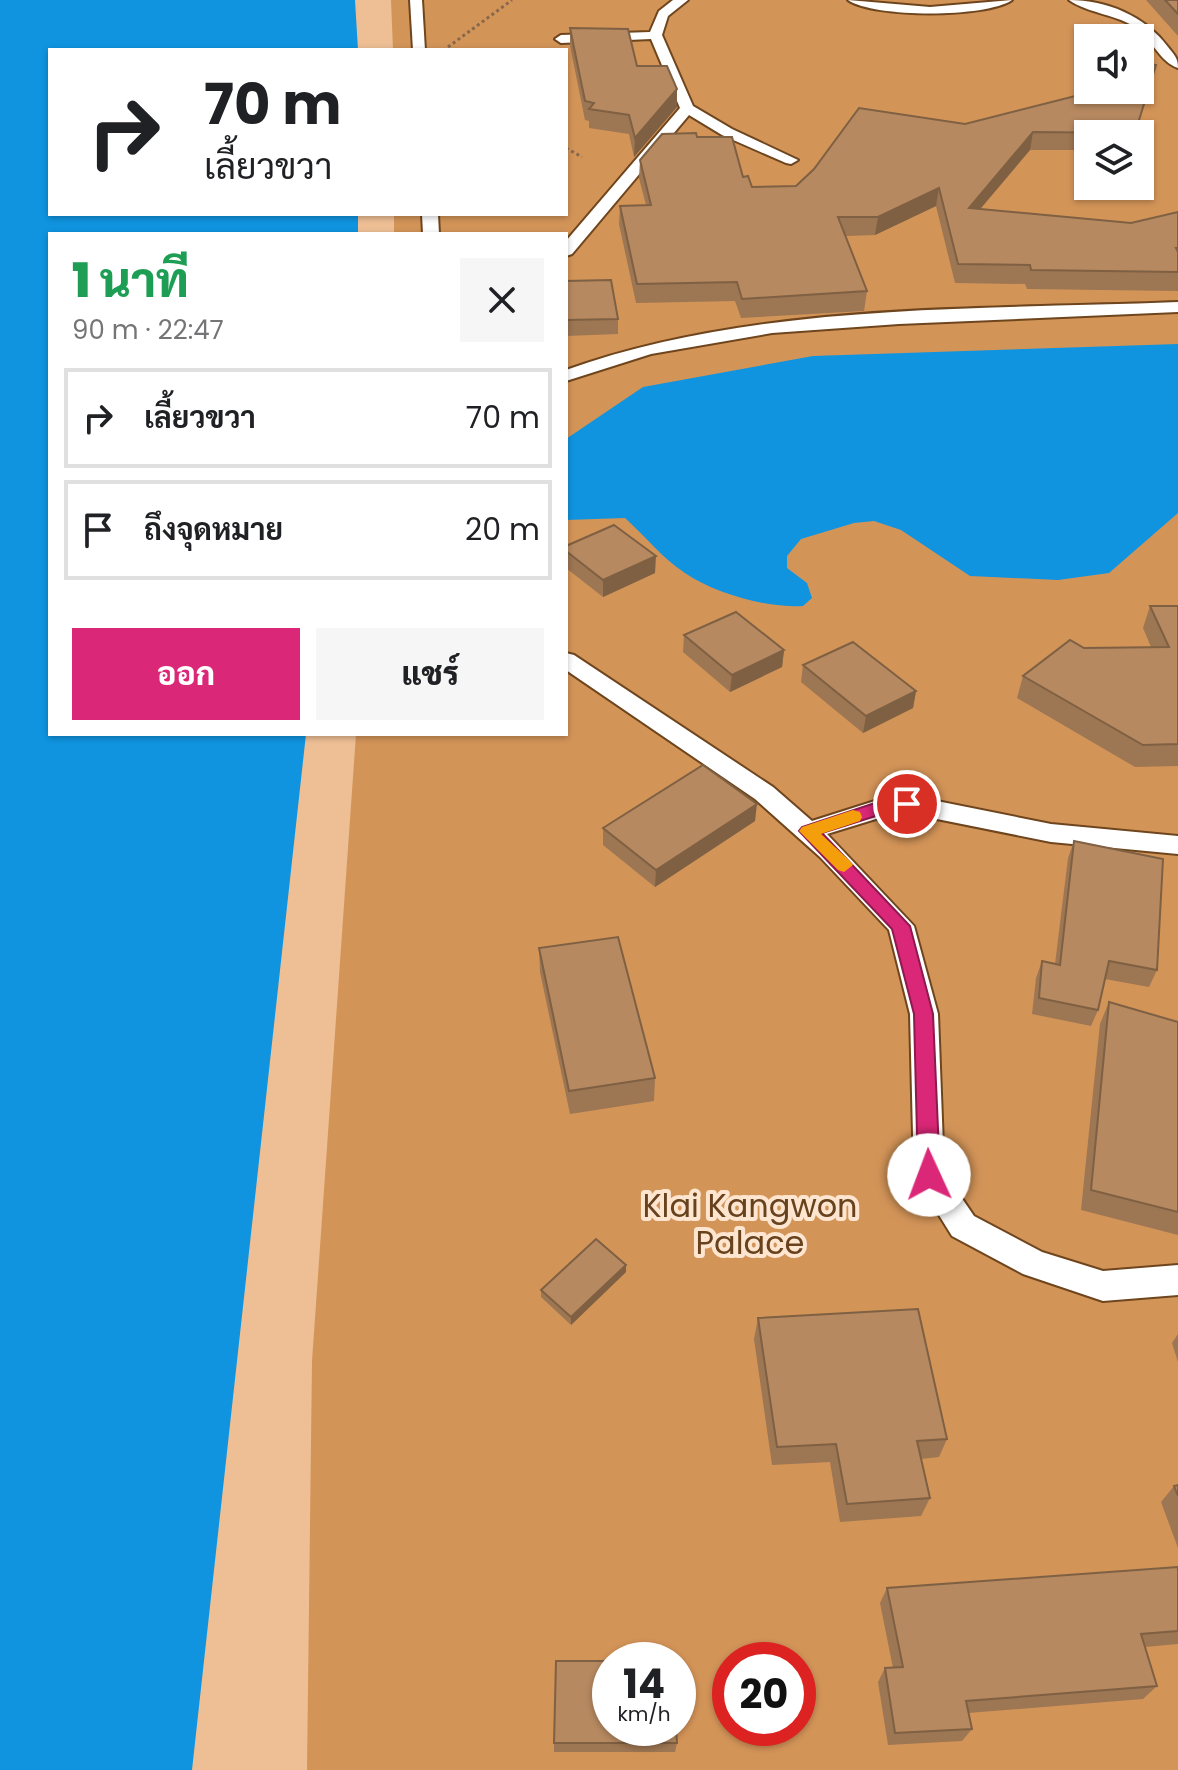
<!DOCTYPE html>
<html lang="th">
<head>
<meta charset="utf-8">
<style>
  body { margin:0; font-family:Poppins,Sarabun,sans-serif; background:#f6f6f6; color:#202124; height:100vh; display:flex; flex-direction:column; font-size:30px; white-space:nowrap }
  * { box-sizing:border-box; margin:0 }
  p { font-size:26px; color:#757577 }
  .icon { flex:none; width:44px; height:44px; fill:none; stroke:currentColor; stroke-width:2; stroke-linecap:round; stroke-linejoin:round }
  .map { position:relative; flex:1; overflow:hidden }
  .panel { position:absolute; left:48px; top:232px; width:520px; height:504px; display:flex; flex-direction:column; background:#fff; border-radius:0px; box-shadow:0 2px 6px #0004 }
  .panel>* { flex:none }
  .hud { position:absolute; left:48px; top:48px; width:520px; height:168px; border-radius:0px; box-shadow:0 2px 6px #0004; background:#fff; color:#202124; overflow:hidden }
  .fabs { position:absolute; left:1074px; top:24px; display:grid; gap:16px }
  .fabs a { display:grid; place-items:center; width:80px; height:80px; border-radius:0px; background:#fff; box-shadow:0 2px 6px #0004; font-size:40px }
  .speed { position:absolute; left:592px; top:1642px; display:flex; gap:16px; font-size:40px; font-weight:700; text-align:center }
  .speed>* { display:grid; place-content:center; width:104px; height:104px; border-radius:50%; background:#fff; box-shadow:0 2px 6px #0004; line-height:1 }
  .speed small { font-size:20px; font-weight:400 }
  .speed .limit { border:12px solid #d22; background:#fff; color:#111 }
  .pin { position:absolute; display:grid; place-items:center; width:68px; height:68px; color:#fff; margin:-34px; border:4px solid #fff; border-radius:50%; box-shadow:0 2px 8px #0007 }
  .me { position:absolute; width:88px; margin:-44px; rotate:358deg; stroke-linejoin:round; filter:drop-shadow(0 0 6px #0008) }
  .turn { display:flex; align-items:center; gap:28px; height:168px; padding:0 24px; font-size:36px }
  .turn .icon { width:104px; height:104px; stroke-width:2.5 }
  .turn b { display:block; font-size:56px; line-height:68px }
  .round { display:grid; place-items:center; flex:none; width:84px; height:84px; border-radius:0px; background:#f6f6f6 }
  .head { display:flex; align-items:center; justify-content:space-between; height:136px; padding:0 24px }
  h1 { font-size:48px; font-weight:800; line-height:60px; color:#1e9e55 }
  .primary-button { display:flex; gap:16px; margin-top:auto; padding:16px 24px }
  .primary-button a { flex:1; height:92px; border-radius:0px; background:#db2777; color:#fff; font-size:32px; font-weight:800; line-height:92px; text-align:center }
  .primary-button a+a { background:#f6f6f6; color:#202124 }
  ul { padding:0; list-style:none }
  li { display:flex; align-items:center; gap:24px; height:100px; margin:0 16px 12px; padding:0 8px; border:4px solid #e0e0e0; border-radius:0px }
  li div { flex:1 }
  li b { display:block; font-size:30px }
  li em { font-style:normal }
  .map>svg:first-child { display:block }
</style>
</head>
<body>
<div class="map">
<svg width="1178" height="1770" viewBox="0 0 1178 1770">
  <rect width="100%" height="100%" fill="#eebf95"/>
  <!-- green -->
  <path fill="#d39458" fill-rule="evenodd" d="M 391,0 L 1178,0 L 1178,1770 L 307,1770 L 312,1361 L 356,734 L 566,734 L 566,234 L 394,234 L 394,214 L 566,214 L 566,50 L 393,50 ZM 1088,38 L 1140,38 L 1140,90 L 1088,90 ZM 1088,134 L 1140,134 L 1140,186 L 1088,186 ZM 610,1660 L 678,1660 L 678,1728 L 610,1728 ZM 730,1660 L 798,1660 L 798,1728 L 730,1728 Z"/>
  <!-- water -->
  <g fill="#1094e0">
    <polygon points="0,0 355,0 358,50 50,50 50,214 358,214 358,234 50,234 50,734 306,734 192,1770 0,1770"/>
    <path d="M 1178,344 L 1178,513 L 1109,573 L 1058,580 L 970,576 L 901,530 L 874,521 L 854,523 L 801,539 L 787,556 L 787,568 L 807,583 L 812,598 L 803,606 C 767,608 716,594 685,573 C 663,559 645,536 625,518 L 566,520 L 566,439 L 643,387 L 813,356 Z"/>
  </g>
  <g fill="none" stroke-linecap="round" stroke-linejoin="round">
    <defs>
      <g id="lane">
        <polygon points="410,0 422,0 425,50 413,50"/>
        <polygon points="673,0 688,0 668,16 662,35 693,106 732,129 798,160 791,164 786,163 722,135 689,115 572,254 566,256 566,241 680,108 651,39 561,43 555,39 561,35 650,32 659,11"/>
        <path d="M 848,0 L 930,7 L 1012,0 C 986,18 874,18 848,0 Z"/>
        <path d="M 1069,0 C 1107,0 1145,16 1168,47 C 1174,55 1178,57 1178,68 C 1160,62 1153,41 1138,29 C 1117,14 1089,14 1069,0 Z"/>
        <polygon points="422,214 438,214 439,234 423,234"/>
        <path d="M 1178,302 L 1178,312 L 899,324 L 772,333 L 651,354 L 566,381 L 566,370 C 754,302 979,310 1178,302 Z"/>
        <polygon points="566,653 574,655 773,787 812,821 878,800 907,795 1051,824 1178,836 1178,854 1051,842 907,813 879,818 827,834 914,926 938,1014 944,1172 974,1216 1042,1252 1103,1271 1178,1265 1178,1295 1103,1301 1023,1274 952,1236 914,1175 910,1014 889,930 820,857 755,799 566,670"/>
      </g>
    </defs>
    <!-- lane casing -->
    <use href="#lane" stroke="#6e451d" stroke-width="4"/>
    <!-- path -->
    <g stroke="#88684c" stroke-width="3" stroke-dasharray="3 3" stroke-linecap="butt">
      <polyline points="448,47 512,0"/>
      <polyline points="566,148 582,157"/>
    </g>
    <!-- lane -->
    <use href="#lane" fill="#fff" fill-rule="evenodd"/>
  </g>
  <!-- wall -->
  <g fill="#9d7653">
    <polygon points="1146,0 1178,0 1178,36"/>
    <polygon points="570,28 637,66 677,107 634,157 629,134 589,128 589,121 585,120 570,46"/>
    <polygon points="1152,82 1135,134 1088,134 1088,150 1030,150 980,209 1131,223 1178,212 1178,291 1027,289 1025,284 955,283 936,206 875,235 846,236 867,291 864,311 741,318 735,301 636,303 619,224 620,206 646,205 639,178 640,160 697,137 743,177 752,187 796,186 965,124"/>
    <polygon points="566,281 618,319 618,334 566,336"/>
    <polygon points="566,546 655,573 603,597 566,568"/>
    <polygon points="1150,606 1178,606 1178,766 1135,767 1017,698 1023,676 1084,648 1151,647 1143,628"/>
    <polygon points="684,635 784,650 782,667 730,692 683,652"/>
    <polygon points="803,665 916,691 913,708 863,733 801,682"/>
    <polygon points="755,821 655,887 603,845 603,828"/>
    <polygon points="1074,841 1157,970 1149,987 1105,979 1098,1010 1091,1026 1032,1014 1036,978 1042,961 1055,964 1068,858"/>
    <polygon points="539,948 655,1078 654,1101 570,1114 540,972"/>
    <polygon points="1109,1002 1178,1022 1178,1235 1081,1210 1100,1024"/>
    <polygon points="626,1272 571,1325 541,1297 541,1290"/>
    <polygon points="758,1318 947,1439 939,1457 921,1459 930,1498 921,1516 840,1522 830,1462 772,1465 754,1339"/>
    <polygon points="1178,1334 1178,1362 1172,1343"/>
    <polygon points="1178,1485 1178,1548 1161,1502 1174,1486"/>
    <polygon points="1178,1567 1178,1644 1145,1647 1157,1686 1143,1699 968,1713 972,1729 962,1741 888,1745 878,1682 885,1668 893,1668 880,1603 887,1588"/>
    <polygon points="554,1743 677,1743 675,1752 554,1752"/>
  </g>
  <!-- shaded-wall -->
  <g fill="#7f6043">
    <polygon points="677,89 677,107 634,157 635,138"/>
    <polygon points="1033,132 1030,150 965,227 969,208"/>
    <polygon points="939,188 936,206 875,235 878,217"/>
    <polygon points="656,556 655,573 603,597 603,580"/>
    <polygon points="784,650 782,667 730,692 732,675"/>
    <polygon points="916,691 913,708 863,733 866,716"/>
    <polygon points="757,804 755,821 655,887 656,870"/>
    <polygon points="626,1265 626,1272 571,1325 571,1317"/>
  </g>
  <!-- building -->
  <g fill="#b68960" stroke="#7f6043" stroke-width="2">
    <polygon points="1165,0 1178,0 1178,14"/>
    <polygon points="570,28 628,29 637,66 667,66 677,89 635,138 629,115 589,109 594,103 585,101"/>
    <polygon points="1140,63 1156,65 1135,133 1033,132 969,208 1131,223 1178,212 1178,248 1176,248 1178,252 1178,272 1031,270 1030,265 958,264 939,188 878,217 838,217 867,291 742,299 737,282 637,284 620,206 651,205 640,160 662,134 696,133 697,137 732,137 743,177 748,176 752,187 796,186 814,169 859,108 965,124 1099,90 1140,90"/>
    <polygon points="611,280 618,319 566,320 566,281"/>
    <polygon points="614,525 656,556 603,580 566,551 566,546"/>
    <polygon points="1150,606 1178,606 1178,744 1143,745 1023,676 1070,640 1084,648 1169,647"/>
    <polygon points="736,612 784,650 732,675 684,635"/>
    <polygon points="853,642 916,691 866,716 803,665"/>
    <polygon points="703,765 757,804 656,870 603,828"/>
    <polygon points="1074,841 1163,859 1157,970 1109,961 1098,1010 1039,998 1042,961 1060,965"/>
    <polygon points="618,937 655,1078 569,1091 539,948"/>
    <polygon points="1109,1002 1178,1022 1178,1212 1091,1190"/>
    <polygon points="596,1239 626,1265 571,1317 541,1290"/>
    <polygon points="918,1309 947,1439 917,1441 930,1498 847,1504 836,1444 777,1447 758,1318"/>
    <polygon points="1178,1485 1178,1496 1174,1486"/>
    <polygon points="1178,1567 1178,1631 1141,1634 1157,1686 966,1701 972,1729 895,1733 885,1668 903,1667 887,1588"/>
    <polygon points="556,1661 610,1661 610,1728 676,1728 677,1743 554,1743"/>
  </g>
  <!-- route -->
  <polygon fill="#db2777" stroke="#8e194d" stroke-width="2" points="907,798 916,804 913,809 879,815 822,833 910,926 933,1014 940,1175 937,1181 929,1184 922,1181 918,1175 914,1014 892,929 799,831 802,827 878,802"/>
  <!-- slow -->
  <polygon fill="#f59e0b" points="853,810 860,812 862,817 860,821 821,834 850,861 853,865 844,872 838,870 799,831 802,827"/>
  <g text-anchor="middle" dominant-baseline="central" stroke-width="8" stroke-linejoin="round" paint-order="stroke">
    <!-- near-park labels -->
    <g font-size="32" fill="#67421d" stroke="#fde5d0">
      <text x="750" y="1205">Klai Kangwon<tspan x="750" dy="37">Palace</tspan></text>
    </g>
  </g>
</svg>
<div class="fabs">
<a><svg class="icon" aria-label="sound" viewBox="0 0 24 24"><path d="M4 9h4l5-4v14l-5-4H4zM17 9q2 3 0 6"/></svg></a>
<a><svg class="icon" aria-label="layers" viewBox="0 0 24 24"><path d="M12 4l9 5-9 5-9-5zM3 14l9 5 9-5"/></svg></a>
</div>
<div class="speed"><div>14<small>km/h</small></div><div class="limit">20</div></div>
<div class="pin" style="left:907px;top:804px;background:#d93025"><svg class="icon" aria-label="arrive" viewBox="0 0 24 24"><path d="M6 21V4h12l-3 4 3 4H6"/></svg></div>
<svg class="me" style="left:929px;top:1175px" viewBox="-20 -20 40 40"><circle r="19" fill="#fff"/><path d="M0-13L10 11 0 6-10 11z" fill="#db2777"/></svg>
<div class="hud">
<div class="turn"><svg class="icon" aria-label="right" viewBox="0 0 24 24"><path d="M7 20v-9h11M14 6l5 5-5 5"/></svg><div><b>70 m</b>เลี้ยวขวา</div></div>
</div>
<section class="panel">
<div class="head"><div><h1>1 นาที</h1><p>90 m · 22:47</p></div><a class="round"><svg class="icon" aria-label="close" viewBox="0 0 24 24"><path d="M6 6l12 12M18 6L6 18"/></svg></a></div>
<ul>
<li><svg class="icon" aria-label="right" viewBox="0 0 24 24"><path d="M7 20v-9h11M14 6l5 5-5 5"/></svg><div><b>เลี้ยวขวา</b></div><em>70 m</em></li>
<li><svg class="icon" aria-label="arrive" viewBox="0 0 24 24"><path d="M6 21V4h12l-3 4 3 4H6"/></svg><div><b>ถึงจุดหมาย</b></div><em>20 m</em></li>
</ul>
<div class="primary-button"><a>ออก</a><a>แชร์</a></div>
</section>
</div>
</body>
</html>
